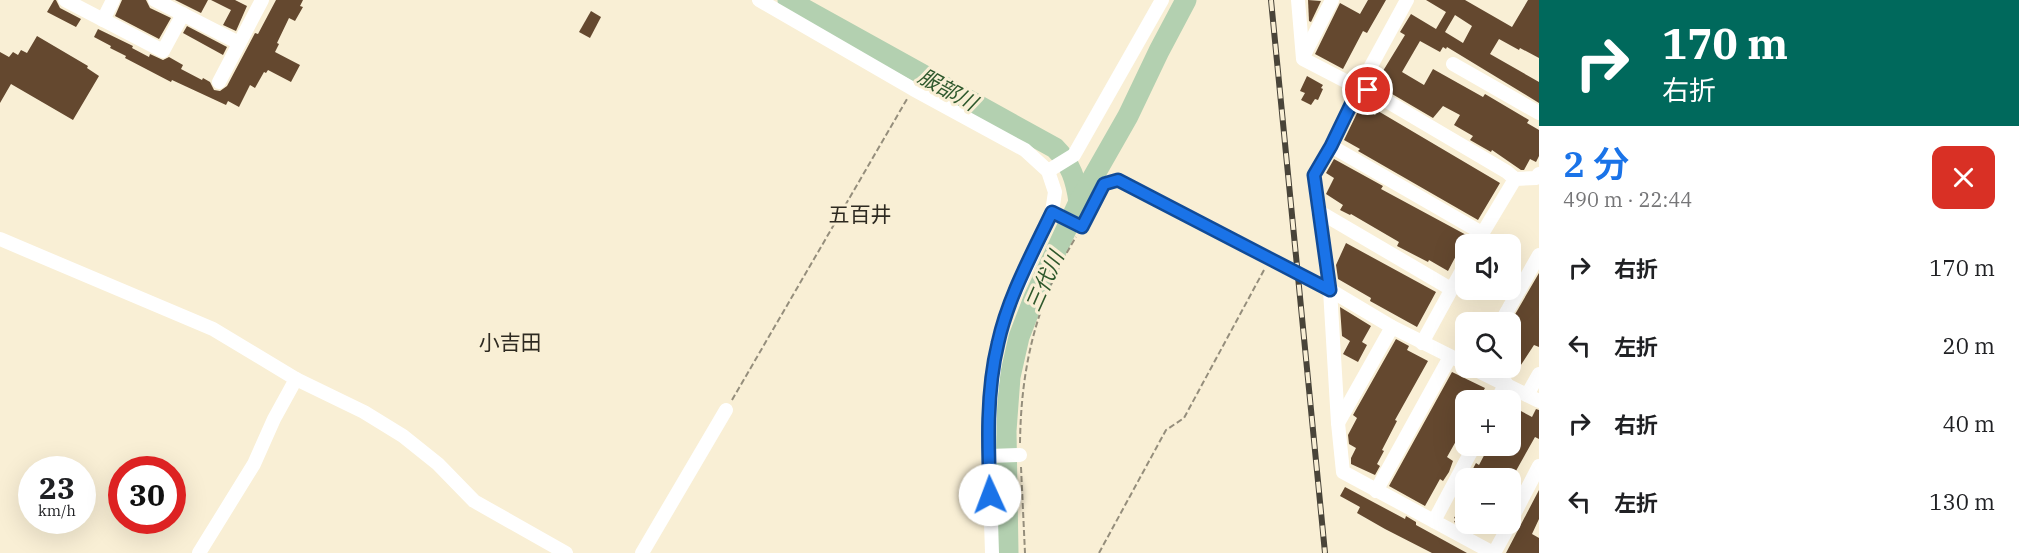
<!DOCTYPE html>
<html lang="ja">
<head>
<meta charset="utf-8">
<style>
  body { margin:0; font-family:"IBM Plex Serif","Noto Sans JP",serif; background:#f2f2f2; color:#202124; height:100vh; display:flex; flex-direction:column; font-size:22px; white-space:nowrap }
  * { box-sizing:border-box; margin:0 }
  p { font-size:20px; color:#757577 }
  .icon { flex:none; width:33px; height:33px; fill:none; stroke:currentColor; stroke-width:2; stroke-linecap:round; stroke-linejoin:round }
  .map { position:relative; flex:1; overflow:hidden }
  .panel { display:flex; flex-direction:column; background:#fff; width:480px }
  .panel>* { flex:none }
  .hud { background:#00695c; color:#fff; overflow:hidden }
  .tools { position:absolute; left:1455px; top:234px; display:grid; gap:12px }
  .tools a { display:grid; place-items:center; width:66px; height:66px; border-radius:12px; background:#fff; box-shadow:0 6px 24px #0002; font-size:30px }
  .speed { position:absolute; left:18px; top:456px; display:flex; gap:12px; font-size:30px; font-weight:700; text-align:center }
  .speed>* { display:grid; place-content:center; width:78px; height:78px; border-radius:50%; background:#fff; box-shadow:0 6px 24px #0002; line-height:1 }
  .speed small { font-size:15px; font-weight:400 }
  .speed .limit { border:9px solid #d22; background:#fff; color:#111 }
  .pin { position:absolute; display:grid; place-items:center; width:51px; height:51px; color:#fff; margin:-26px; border:3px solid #fff; border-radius:50%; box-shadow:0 2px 6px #0007 }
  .me { position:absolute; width:66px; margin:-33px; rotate:358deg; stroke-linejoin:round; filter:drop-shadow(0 0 4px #0008) }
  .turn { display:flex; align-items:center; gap:21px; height:126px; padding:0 24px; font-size:27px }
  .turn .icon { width:78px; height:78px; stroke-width:2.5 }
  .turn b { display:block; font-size:42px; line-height:51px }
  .round { display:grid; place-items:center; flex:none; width:63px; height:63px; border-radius:12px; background:#f2f2f2 }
  .summary { display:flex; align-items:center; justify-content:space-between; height:102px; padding:0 24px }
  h1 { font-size:36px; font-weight:600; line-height:45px; color:#1a73e8 }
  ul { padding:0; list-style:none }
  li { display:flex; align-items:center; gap:18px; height:78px; padding:0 24px }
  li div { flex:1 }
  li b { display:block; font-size:22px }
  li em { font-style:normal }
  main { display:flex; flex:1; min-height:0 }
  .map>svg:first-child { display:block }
</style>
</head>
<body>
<main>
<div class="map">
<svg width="1539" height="553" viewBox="0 0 1539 553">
  <rect width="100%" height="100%" fill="#f9efd5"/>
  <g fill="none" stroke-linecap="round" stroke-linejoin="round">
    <!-- river -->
    <g stroke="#b3d0b0" stroke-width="21">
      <path d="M 788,0 L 1055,148 C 1071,164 1076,180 1079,202"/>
      <polyline points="1008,553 1006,431 1010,377 1019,337 1034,298 1079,202 1128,116 1159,51 1186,0"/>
    </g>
  </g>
  <!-- building -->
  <g fill="#64482f" fill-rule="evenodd">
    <polygon points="54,0 56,0 60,8 81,19 76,27 47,12"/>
    <polygon points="122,0 146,0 150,8 171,18 159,39 115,16"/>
    <polygon points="175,0 208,0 201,13"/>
    <polygon points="211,0 235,0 247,6 236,31 223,25 231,10"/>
    <polygon points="276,0 303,0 300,6 303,7 295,21 289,18 277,43 279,44 275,52 300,65 291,82 268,70 266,73 264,72 255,88 250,85 239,107 228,101 226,105 172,80 171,82 125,58 126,56 110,48 111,46 94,37 98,29 133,46 132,48 149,57 150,54 163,60 169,57 183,65 181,69 202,80 203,78 210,82 214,90 220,91 227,86 255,33 258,34"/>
    <polygon points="1308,0 1321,1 1311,22 1309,21"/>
    <polygon points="1368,0 1386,0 1367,33 1363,31 1343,69 1315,54 1340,3 1360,14"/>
    <path d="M 1426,0 L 1465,0 L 1512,27 L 1528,0 L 1539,0 L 1539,58 L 1520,48 L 1519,50 L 1499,39 L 1490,54 L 1539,82 L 1539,103 L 1447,47 L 1446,49 L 1443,47 L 1440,52 L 1420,41 L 1402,72 L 1424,85 L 1433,69 L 1483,97 L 1485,94 L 1529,120 L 1527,123 L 1539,130 L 1539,156 L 1536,162 L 1530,159 L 1524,170 L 1521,170 L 1492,150 L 1491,152 L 1470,140 L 1473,136 L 1454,125 L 1460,115 L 1443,106 L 1433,118 L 1375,84 L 1405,35 L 1400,32 L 1411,14 L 1436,29 L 1446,12 ZM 1455,15 L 1472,26 L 1463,43 L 1445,32 Z"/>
    <polygon points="591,11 601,17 590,38 579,32"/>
    <polygon points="187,26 227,47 223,55 183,33"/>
    <polygon points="37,36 88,66 87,68 99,76 73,120 11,84 0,103 0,52 9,57 13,52 18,55 21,50 27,53"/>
    <polygon points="1307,76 1323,85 1321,88 1323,89 1318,100 1315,99 1311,105 1301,100 1305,93 1300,91"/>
    <polygon points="1360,107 1375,115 1378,111 1500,183 1478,220 1358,151 1360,149 1344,140"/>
    <polygon points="1334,159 1383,186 1381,189 1470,237 1462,254 1458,252 1448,271 1429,260 1428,262 1397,246 1399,242 1351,214 1350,215 1340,210 1343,205 1326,194 1334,178 1326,173"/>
    <polygon points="1346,243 1436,292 1417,327 1370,301 1371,298 1338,279 1336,265"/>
    <polygon points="1539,273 1539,347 1534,345 1513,377 1510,375 1510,323"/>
    <polygon points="1340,307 1371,326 1362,342 1367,345 1358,362 1343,354 1350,341 1342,336"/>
    <polygon points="1396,339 1409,346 1407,350 1428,361 1395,420 1397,421 1382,450 1384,451 1377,464 1380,466 1375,475 1351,464 1351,458 1356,448 1349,444 1348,435 1357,418 1353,415"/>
    <polygon points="1452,372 1485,388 1478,400 1466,400 1466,437 1460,434 1447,457 1453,461 1449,472 1443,481 1440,479 1425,506 1389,486"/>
    <polygon points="1510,405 1532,417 1536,409 1539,410 1539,439 1535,437 1512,478 1468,478 1476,463 1479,465 1489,446 1510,446"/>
    <polygon points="1345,487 1405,519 1406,516 1416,522 1416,525 1467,553 1432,553 1385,529 1357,513 1360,507 1340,496"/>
    <polygon points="1539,490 1539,519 1532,534 1539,538 1539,553 1506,553"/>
    <polygon points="1466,497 1466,527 1454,522 1456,519 1454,518"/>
  </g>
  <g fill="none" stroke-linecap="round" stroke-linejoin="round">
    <!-- path -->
    <g stroke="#958e7c" stroke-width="2" stroke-dasharray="6 3" stroke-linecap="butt">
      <polyline points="732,400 907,99"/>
      <path d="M 1020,443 C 1021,367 1036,302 1076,237"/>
      <polyline points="1021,467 1025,553"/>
      <polyline points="1099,553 1166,430 1184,418 1264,270"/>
    </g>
    <!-- minor -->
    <g stroke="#fff" stroke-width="14">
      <polyline points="65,0 163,51 183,14"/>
      <polyline points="155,0 239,43"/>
      <polyline points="759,0 913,89 1025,150 1048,171 1055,192 1052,212 1007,311 997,344 990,402 989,456 992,553"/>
      <polyline points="1298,0 1303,59 1359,88 1368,90 1507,172 1515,179 1536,178 1539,174"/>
      <polyline points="1407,0 1359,88 1331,146 1314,175 1330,290 1338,423 1343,472 1493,553"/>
      <polyline points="103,20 113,0"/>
      <polyline points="1303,57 1332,0"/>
      <polyline points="1453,64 1539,113"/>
      <polyline points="219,82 262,0"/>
      <polyline points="1331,146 1482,233"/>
      <polyline points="1048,171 1074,155 1162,0"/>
      <polyline points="1318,211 1451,289"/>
      <polyline points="1052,212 1082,227 1104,184 1118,180 1330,290 1392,327 1466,364"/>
      <polyline points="0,239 213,329 296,379 364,412 403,436 438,464 474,501 566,553"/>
      <polyline points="1476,244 1515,179"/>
      <polyline points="1501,322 1539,255"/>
      <polyline points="1422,343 1466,263"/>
      <polyline points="1472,368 1539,401"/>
      <polyline points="1527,395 1539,374"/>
      <polyline points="1497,400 1506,383"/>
      <polyline points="1338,423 1392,327"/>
      <polyline points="989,456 1020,455"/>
      <polyline points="1376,491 1450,357"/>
      <polyline points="1434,521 1474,446"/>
      <polyline points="1510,522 1539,466"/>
      <polyline points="199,553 254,464 274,419 296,379"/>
      <polyline points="642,553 726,410"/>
      <polyline points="1494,553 1510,524"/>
    </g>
    <defs>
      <polyline id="rail" points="1271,0 1325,553"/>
    </defs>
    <!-- rail casing -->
    <use href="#rail" stroke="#494439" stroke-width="6"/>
    <!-- rail -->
    <use href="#rail" stroke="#f9efd5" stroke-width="4" stroke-dasharray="11" stroke-linecap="butt"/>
  </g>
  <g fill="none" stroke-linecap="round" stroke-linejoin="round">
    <defs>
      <path id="route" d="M 990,495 C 988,445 986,392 998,343 C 1008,297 1032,254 1052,212 L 1082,227 L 1104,184 L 1118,180 L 1330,290 L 1314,175 L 1331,146 L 1359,88 L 1368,90"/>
    </defs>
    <!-- route casing -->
    <use href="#route" stroke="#114b97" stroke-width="15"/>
    <!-- route -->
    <use href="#route" stroke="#1a73e8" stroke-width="10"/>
  </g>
  <g text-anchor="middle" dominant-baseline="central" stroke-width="6" stroke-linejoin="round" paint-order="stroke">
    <!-- water labels -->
    <g font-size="21" font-style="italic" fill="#2e582c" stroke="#f9efd5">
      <text transform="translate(948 89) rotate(29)">服部川</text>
      <text transform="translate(1044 281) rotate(-66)">三代川</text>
    </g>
    <!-- neighbourhood labels -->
    <g font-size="21" fill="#2e2a21" stroke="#f9efd5">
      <text x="860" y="214">五百井</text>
      <text x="510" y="342">小吉田</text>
    </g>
  </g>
</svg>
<div class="tools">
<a><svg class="icon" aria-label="sound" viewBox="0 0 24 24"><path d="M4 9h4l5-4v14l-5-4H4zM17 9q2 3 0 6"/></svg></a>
<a><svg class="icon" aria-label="search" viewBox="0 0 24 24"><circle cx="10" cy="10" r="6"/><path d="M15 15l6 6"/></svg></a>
<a>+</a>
<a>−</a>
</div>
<div class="speed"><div>23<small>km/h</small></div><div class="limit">30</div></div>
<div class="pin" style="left:1368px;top:90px;background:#d93025"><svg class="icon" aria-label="arrive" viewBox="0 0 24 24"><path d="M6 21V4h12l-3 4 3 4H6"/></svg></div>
<svg class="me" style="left:990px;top:495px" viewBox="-20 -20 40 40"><circle r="19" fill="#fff"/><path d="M0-13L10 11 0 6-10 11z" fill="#1a73e8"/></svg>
</div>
<section class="panel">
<div class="hud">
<div class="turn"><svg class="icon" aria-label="right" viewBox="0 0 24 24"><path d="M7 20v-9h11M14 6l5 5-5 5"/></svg><div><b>170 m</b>右折</div></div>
</div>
<div class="summary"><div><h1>2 分</h1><p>490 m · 22:44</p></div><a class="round" style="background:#d93025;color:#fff"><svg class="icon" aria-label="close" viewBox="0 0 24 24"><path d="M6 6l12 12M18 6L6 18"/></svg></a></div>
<ul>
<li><svg class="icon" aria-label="right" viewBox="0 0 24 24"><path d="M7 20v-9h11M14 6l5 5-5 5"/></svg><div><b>右折</b></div><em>170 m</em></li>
<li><svg class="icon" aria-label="left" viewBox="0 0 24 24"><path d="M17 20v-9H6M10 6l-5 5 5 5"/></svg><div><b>左折</b></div><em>20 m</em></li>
<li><svg class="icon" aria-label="right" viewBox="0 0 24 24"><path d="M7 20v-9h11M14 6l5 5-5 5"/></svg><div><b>右折</b></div><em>40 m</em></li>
<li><svg class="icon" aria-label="left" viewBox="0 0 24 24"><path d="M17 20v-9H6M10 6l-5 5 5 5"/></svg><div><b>左折</b></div><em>130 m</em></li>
</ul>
</section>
</main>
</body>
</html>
